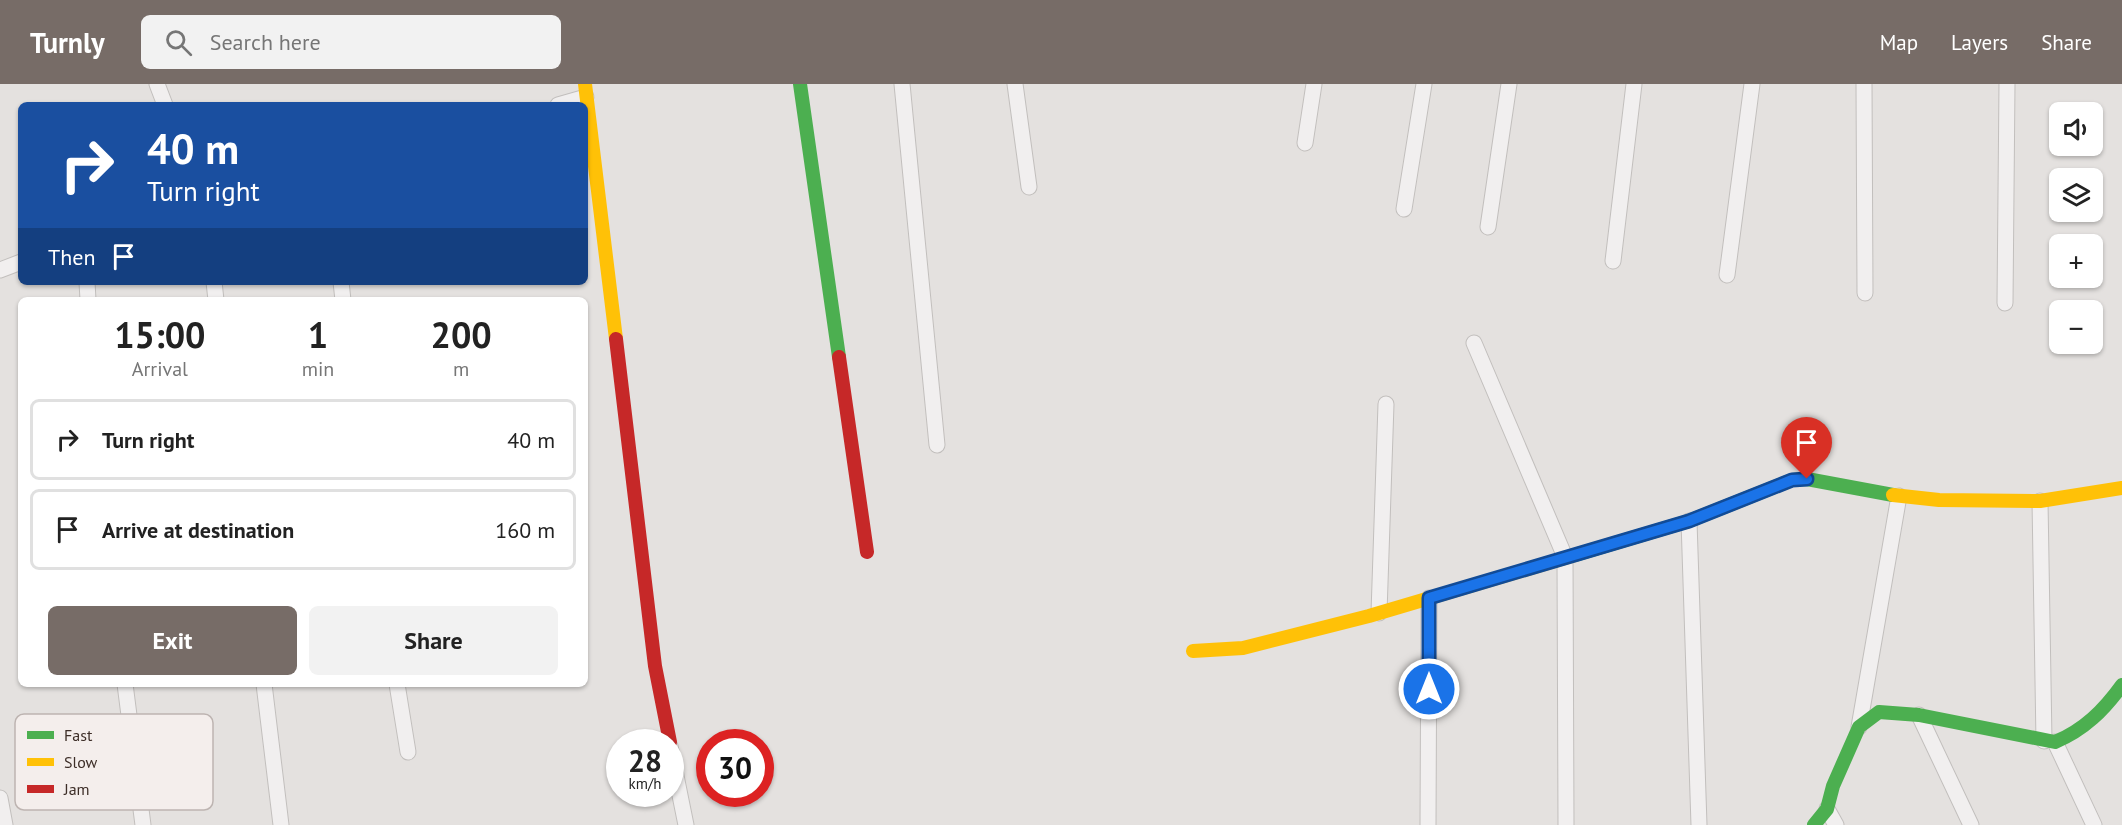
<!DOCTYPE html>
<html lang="en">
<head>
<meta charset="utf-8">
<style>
  body { margin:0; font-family:"PT Sans",sans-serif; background:#f2f2f2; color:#222; height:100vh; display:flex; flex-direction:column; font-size:22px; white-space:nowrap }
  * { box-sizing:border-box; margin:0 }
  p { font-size:20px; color:#767676 }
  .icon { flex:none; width:33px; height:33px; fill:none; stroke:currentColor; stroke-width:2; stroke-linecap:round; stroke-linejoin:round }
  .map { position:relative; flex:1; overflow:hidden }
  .drawer { position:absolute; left:18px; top:213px; width:570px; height:390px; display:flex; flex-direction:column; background:#fff; border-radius:9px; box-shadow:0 2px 4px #0004 }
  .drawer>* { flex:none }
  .banner { position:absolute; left:18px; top:18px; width:570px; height:183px; border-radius:9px; box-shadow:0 2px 4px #0004; background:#1a4fa0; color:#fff; overflow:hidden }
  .fabs { position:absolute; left:2049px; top:18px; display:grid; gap:12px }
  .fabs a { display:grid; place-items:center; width:54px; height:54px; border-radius:9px; background:#fff; box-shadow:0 2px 4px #0004; font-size:30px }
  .speed { position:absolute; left:606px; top:645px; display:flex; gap:12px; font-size:30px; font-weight:700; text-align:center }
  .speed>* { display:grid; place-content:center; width:78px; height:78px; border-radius:50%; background:#fff; box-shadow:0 2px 4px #0004; line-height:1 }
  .speed small { font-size:15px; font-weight:400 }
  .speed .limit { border:9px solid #d22; background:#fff; color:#111 }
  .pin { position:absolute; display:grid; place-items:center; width:51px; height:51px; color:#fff; margin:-62px -26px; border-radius:50% 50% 50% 0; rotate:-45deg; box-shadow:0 0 6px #0007 }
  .pin .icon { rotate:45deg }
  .me { position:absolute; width:66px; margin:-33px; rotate:0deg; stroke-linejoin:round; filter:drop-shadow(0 0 4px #0008) }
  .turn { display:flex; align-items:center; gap:21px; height:126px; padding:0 30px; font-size:27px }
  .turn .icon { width:78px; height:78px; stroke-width:2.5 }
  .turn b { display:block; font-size:42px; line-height:51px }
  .then { display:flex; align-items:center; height:57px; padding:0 30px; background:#0003; gap:12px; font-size:22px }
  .eta { display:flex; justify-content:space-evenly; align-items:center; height:102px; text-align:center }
  .eta b { font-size:36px; font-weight:600; line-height:42px }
  .action { display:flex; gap:12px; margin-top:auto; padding:12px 30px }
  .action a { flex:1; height:69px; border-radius:9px; background:#776c67; color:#fff; font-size:24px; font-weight:600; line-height:69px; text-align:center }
  .action a+a { background:#f2f2f2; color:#222 }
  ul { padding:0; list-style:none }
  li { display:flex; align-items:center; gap:18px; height:81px; margin:0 12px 9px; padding:0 18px; border:3px solid #e0e0e0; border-radius:9px }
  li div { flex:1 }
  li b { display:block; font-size:22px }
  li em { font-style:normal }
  header { display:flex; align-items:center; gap:36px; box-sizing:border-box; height:84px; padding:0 30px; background:#776c67; color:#fff }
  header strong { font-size:28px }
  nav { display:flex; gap:33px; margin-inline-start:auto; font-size:21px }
  .search { width:420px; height:54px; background:#f2f2f2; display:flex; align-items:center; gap:15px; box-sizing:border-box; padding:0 21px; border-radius:9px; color:#767676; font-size:22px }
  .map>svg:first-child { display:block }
</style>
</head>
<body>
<header>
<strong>Turnly</strong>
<div class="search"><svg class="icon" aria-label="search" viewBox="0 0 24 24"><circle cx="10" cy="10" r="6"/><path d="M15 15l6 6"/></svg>Search here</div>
<nav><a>Map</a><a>Layers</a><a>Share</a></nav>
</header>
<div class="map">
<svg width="2122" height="741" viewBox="0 0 2122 741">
  <rect width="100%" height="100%" fill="#e4e1df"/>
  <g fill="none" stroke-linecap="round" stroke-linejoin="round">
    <defs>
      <g id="street">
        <polyline points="157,0 165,21"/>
        <polyline points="902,0 937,361"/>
        <polyline points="1015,0 1029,103"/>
        <polyline points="1864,0 1865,209"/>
        <polyline points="558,21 586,13"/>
        <polyline points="1305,59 1314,0"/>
        <polyline points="1404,125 1424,0"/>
        <polyline points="1488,143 1509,0"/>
        <polyline points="1613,177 1634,0"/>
        <polyline points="0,186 21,178"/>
        <polyline points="1727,191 1752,0"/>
        <polyline points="87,198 88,216"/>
        <polyline points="214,198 216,216"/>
        <polyline points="341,198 343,216"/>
        <polyline points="2005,219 2007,0"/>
        <polyline points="1474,259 1565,473 1566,741"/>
        <polyline points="2040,417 2044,657"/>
        <polyline points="1689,437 1699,741"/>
        <polyline points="1379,529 1386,320"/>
        <polyline points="125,600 143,741"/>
        <polyline points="264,600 281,741"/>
        <polyline points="397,600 408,668"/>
        <polyline points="1919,631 1971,741"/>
        <polyline points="1859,643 1899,412"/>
        <polyline points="2055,658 2094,741"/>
        <polyline points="670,662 686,741"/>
        <polyline points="0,714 5,741"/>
        <polyline points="1827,725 1836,741"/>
        <polyline points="1428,741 1429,514"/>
      </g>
    </defs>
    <!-- street casing -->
    <use href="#street" stroke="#c2bfbd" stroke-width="17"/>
    <!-- street -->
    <use href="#street" stroke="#f1efef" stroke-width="15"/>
    <!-- fast -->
    <g stroke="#4caf50" stroke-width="14">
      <polyline points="800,0 839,273"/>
      <polyline points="1575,471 1689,437 1792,396 1807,395 1893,411"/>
      <path d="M 1814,741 L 1827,725 L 1833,702 L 1859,643 L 1879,628 L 1919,631 L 2055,658 C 2084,646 2104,626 2122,601"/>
    </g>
    <!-- slow -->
    <g stroke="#ffc107" stroke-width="14">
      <polyline points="585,0 616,255"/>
      <polyline points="1893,411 1939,416 2040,417 2122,404"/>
      <polyline points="1193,567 1243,564 1369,532 1575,471"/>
    </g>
    <!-- jam -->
    <g stroke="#c62828" stroke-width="14">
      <polyline points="616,255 655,582 670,658"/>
      <polyline points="839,273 867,468"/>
    </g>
  </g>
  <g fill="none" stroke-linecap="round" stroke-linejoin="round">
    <defs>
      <polyline id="route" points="1429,605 1429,514 1689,437 1792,396 1807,395"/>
    </defs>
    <!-- route casing -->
    <use href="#route" stroke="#114b97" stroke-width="15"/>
    <!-- route -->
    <use href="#route" stroke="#1a73e8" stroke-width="10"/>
  </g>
  <!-- legend -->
  <rect x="15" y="630" width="198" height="96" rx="9" fill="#f4eeec" stroke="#bdb4b1" stroke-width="1.5"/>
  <rect x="27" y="647" width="27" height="8" fill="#4caf50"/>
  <rect x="27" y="674" width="27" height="8" fill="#ffc107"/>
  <rect x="27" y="701" width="27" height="8" fill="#c62828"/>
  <g font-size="16" fill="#3c2d27">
    <text x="64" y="657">Fast</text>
    <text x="64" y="684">Slow</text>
    <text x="64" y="711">Jam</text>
  </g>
</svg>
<div class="fabs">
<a><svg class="icon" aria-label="sound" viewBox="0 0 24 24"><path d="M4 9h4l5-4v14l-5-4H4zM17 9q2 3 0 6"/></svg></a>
<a><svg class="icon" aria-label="layers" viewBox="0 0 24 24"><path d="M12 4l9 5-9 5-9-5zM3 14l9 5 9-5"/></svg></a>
<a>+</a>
<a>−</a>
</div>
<div class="speed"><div>28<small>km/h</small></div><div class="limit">30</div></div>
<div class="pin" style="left:1807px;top:395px;background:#d93025"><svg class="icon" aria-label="arrive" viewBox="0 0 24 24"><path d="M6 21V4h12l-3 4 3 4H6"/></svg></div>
<svg class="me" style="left:1429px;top:605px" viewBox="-20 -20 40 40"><circle r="17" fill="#1a73e8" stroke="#fff" stroke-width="3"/><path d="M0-11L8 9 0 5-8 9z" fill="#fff"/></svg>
<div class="banner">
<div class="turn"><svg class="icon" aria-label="right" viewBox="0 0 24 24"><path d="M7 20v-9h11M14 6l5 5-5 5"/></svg><div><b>40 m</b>Turn right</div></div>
<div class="then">Then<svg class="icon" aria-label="arrive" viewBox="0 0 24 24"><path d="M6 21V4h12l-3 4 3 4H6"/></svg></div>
</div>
<section class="drawer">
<div class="eta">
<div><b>15:00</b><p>Arrival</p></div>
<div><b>1</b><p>min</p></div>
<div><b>200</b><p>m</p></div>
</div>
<ul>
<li><svg class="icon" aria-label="right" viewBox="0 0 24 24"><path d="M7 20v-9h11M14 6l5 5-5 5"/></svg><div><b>Turn right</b></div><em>40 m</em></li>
<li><svg class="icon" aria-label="arrive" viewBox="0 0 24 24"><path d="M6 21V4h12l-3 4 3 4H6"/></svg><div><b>Arrive at destination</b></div><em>160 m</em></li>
</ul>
<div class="action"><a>Exit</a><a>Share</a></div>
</section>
</div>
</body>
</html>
